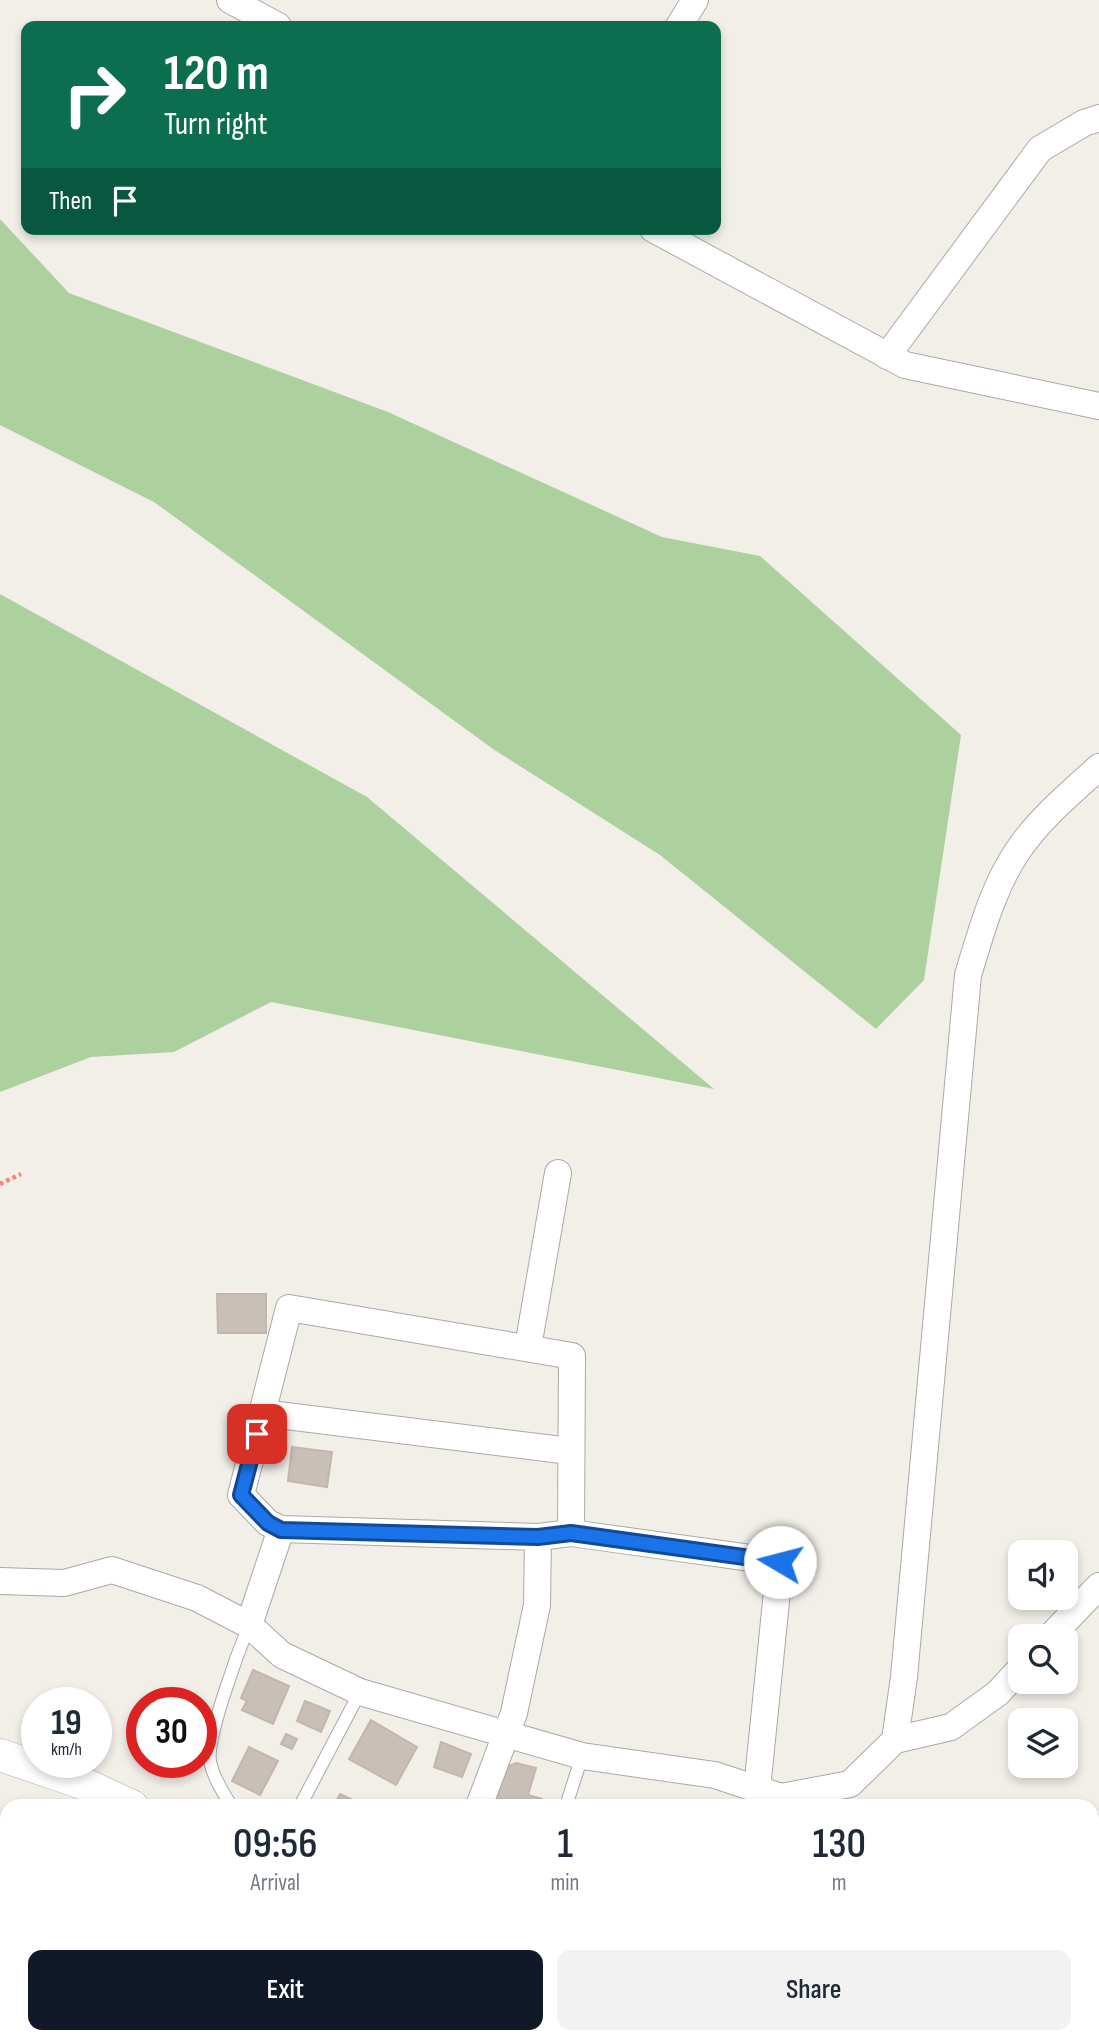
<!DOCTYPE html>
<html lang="en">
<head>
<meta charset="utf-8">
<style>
  body { margin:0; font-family:"Sofia Sans Condensed",sans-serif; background:#f2f2f3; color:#1f2937; height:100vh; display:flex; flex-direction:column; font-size:26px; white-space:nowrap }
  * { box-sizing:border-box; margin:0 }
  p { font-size:23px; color:#747a83 }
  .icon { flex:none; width:38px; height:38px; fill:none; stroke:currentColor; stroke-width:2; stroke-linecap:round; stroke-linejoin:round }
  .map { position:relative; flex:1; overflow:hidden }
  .drawer { position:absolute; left:0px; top:1799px; width:1099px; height:245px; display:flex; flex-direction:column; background:#fff; border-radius:21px 21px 0 0; box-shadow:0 4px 10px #0003 }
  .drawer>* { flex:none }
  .top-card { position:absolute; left:21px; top:21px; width:700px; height:214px; border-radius:14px; box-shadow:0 4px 10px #0003; background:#0b6e4f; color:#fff; overflow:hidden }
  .fabs { position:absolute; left:1008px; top:1540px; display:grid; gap:14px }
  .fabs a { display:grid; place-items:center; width:70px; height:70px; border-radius:14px; background:#fff; box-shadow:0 4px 10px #0003; font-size:35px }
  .speed { position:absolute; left:21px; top:1687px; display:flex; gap:14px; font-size:35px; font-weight:700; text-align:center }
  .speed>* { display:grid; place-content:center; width:91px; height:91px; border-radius:50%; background:#fff; box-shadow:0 4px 10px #0003; line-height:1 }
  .speed small { font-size:18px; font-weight:400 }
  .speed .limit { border:10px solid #d22; background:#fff; color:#111 }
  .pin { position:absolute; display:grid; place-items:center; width:60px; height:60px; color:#fff; margin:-30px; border-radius:14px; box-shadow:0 4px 10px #0006 }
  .me { position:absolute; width:77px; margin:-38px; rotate:278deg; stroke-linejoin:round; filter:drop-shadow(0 0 5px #0008) }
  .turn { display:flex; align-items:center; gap:24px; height:147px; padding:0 28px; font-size:32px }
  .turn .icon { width:91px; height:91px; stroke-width:2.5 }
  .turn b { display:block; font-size:49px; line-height:60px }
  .then { display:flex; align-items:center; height:66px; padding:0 28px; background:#0003; gap:14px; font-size:26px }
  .eta { display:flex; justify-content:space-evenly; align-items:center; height:119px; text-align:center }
  .eta b { font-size:42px; font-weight:600; line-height:49px }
  .action { display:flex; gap:14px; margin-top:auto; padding:14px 28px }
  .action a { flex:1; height:80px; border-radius:14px; background:#111827; color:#fff; font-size:28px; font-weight:600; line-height:80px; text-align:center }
  .action a+a { background:#f2f2f3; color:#1f2937 }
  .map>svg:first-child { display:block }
</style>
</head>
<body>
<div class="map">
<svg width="1099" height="2044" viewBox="0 0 1099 2044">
  <rect width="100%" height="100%" fill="#f2efe9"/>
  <!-- forest -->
  <g fill="#add19e">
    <polygon points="0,219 69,293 388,412 662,537 760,556 961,735 924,980 876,1029 660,855 493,749 154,502 0,425"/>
    <polygon points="0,594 367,797 714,1089 271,1002 174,1052 91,1057 0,1092"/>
  </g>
  <!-- building -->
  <g fill="#c7bfb8" stroke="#c4b6ab" stroke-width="2">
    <polygon points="217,1294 266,1294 266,1333 218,1333"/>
    <polygon points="292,1447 332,1452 327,1487 288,1481"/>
    <polygon points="253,1670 289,1686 273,1724 242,1710 247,1701 241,1698"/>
    <polygon points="305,1701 330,1711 321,1732 297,1721"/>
    <polygon points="371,1720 417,1747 396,1785 349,1759"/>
    <polygon points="286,1734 297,1739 292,1749 281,1744"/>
    <polygon points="441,1742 471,1754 462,1777 434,1767"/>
    <polygon points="249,1747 278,1761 260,1795 232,1781"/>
    <polygon points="516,1763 536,1768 528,1795 542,1799 540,1806 494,1806 507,1767"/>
    <polygon points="340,1794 355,1801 353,1806 334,1806"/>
    <polygon points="333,2037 431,2037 428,2044 353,2044"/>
  </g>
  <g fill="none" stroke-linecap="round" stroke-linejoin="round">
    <defs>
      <g id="service">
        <path d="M 231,1806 C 223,1792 213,1777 210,1761 C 206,1738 239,1650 249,1625"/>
        <polyline points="300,1806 360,1692"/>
        <polyline points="566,1806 582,1756"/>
      </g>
      <g id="minor">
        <polyline points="230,0 278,26"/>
        <polyline points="679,26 695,0"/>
        <polyline points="653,229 905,365 1099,406"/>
        <polyline points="887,356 1040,149 1084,123 1099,118"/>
        <polyline points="528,1347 558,1173"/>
        <polyline points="262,1413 570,1451"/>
        <polyline points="571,1533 572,1356 289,1308 241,1495 268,1523 281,1529 538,1537 571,1533 780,1562 757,1789"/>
        <path d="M 0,1581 L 64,1583 L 112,1570 L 197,1598 L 249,1625 L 282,1655 L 360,1692 L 582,1756 L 715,1775 L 781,1797 L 850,1784 L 895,1740 L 904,1677 L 968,975 C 981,933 993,886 1019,849 C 1040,818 1072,792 1099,767"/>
        <polyline points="249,1625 281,1529"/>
        <polyline points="1051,1636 1099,1586"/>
        <polyline points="895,1740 951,1727 998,1693 1020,1669"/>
        <polyline points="479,1806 514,1713 537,1605 538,1537"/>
        <polyline points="1041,2037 1041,2044"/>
        <polyline points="185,2044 188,2037"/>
        <polyline points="656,2044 662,2037"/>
      </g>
      <g id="tertiary">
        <polyline points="0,1755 82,1783 132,1806"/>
        <polyline points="599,2037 606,2044"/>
      </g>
    </defs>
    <!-- service casing -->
    <use href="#service" stroke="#a9a9a9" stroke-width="14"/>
    <!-- minor casing -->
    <use href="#minor" stroke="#a9a9a9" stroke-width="28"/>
    <!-- tertiary casing -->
    <use href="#tertiary" stroke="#a9a9a9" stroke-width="33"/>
    <!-- path -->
    <polyline stroke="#fa8072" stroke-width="4.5" stroke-dasharray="3.5 3.5" stroke-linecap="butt" points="0,1184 21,1174"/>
    <!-- service -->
    <use href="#service" stroke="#fff" stroke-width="12"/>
    <!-- minor -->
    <use href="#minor" stroke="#fff" stroke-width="26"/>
    <!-- tertiary -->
    <use href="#tertiary" stroke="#fff" stroke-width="32"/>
  </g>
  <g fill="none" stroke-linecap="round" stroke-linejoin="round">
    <defs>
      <polyline id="route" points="257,1434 241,1495 268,1523 281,1530 538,1537 571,1533 780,1562"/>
    </defs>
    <!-- route casing -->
    <use href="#route" stroke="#114b97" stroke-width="18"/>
    <!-- route -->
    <use href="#route" stroke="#1a73e8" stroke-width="12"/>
  </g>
</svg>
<div class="fabs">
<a><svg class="icon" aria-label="sound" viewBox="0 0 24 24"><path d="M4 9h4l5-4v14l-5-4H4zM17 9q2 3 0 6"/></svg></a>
<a><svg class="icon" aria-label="search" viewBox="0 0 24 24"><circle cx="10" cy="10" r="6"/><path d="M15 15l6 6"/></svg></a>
<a><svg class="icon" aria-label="layers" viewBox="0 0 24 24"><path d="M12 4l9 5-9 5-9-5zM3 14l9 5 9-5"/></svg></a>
</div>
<div class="speed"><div>19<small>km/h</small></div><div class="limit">30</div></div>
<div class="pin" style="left:257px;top:1434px;background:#d93025"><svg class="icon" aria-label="arrive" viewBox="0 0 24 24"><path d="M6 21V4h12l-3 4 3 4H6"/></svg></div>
<svg class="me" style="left:780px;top:1562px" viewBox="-20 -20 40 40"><circle r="19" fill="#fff"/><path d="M0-13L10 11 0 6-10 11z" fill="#1a73e8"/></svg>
<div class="top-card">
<div class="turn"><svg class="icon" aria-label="right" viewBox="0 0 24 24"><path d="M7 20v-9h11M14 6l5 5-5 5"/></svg><div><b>120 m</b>Turn right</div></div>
<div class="then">Then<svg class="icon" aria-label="arrive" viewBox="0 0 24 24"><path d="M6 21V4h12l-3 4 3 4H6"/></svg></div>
</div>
<section class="drawer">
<div class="eta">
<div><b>09:56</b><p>Arrival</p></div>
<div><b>1</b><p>min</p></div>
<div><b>130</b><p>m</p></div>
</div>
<div class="action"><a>Exit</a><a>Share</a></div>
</section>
</div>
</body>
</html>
